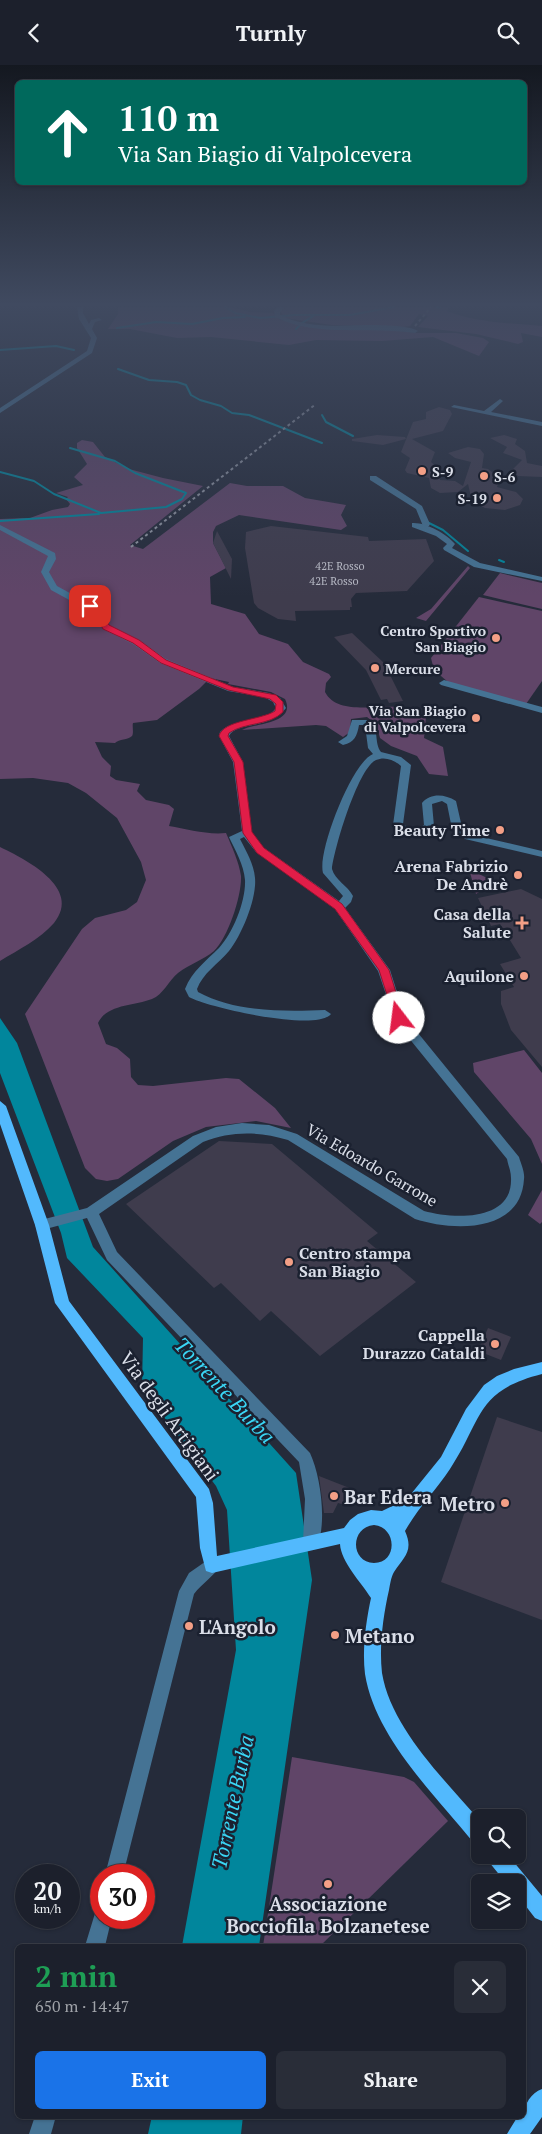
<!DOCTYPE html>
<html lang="en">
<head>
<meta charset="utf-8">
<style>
  body { margin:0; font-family:"PT Serif",serif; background:#292d38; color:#f1f3f6; height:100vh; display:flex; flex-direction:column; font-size:19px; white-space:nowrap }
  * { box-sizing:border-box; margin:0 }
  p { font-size:16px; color:#a0a3a9 }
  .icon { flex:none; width:28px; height:28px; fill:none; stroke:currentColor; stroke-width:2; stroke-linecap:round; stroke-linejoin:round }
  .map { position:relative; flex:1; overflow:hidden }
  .drawer { position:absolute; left:15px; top:1879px; width:511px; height:175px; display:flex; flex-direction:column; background:#1c202c; border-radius:8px; box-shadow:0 1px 4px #0004,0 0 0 1px #3a3e48 }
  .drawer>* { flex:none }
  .banner { position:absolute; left:15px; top:15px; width:512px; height:105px; border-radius:8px; box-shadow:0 1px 4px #0004,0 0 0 1px #3a3e48; background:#00695c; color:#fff; overflow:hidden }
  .tools { position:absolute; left:471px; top:1744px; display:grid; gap:10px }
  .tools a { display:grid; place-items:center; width:55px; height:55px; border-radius:8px; background:#1c202c; box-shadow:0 1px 4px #0004,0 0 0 1px #3a3e48; font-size:25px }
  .speed { position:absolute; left:15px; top:1799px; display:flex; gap:10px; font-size:25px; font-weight:700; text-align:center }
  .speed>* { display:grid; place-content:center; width:65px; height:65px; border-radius:50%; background:#1c202c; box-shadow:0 1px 4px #0004,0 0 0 1px #3a3e48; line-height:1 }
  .speed small { font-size:12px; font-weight:400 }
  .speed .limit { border:8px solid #d22; background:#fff; color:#111 }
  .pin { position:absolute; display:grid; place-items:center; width:42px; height:42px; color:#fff; margin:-21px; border-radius:10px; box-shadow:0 2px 8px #0006 }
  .me { position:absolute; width:55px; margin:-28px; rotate:345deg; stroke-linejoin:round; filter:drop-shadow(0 0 4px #0008) }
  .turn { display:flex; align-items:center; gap:18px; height:105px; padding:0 20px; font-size:22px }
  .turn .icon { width:65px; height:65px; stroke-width:2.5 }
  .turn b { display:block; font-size:35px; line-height:42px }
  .round { display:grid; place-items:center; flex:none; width:52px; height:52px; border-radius:8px; background:#292d38 }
  .overview { display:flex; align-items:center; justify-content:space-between; height:85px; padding:0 20px }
  h1 { font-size:30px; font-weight:600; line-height:38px; color:#1e9e55 }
  .primary-button { display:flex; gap:10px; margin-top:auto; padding:10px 20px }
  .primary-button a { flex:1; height:58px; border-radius:8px; background:#1a73e8; color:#fff; font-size:20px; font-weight:600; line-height:58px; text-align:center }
  .primary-button a+a { background:#292d38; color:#f1f3f6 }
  header { display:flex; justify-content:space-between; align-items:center; height:65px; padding:0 20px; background:#1c202c; font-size:22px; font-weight:600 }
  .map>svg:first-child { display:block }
  .green { fill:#604568 }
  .water { fill:#01869c }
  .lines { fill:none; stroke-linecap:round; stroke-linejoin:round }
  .stream { stroke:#01869c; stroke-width:2 }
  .building { fill:#3f3c4d }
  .minor { fill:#457394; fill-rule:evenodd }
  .major { fill:#52b9fd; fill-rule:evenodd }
  .rail { stroke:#8e939f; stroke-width:2; stroke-dasharray:3 3; stroke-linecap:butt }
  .route { fill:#e11d48; stroke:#92132f }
  .poi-dot { fill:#f39f86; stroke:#1b2130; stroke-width:2 }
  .labels { text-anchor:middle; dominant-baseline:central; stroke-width:5; stroke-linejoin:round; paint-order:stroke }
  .far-number-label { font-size:11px; fill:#b4b6c2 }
  .far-poi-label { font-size:14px; font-weight:bold; fill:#dbdfe9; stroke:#1b2130; text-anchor:start }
  .poi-label { font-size:16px; font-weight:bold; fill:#dbdfe9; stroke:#1b2130; text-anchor:end }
  .street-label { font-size:16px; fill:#dbdfe9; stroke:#1b2130 }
  .near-street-label { font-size:19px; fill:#dbdfe9; stroke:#1b2130 }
  .near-poi-label { font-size:19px; font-weight:bold; fill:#dbdfe9; stroke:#1b2130; text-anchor:start }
  .near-water-label { font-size:21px; font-style:italic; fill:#3ad6f5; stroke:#1b2130 }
</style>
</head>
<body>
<header><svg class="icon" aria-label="back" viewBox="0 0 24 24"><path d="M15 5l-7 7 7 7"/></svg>Turnly<svg class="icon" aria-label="search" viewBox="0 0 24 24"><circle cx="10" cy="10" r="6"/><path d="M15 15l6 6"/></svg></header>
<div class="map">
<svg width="542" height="2069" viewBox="0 0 542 2069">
  <rect width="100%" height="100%" fill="#252b3a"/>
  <g class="green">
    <path d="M118 242H230L250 247 273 248 281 255 317 262 381 263 415 268H456L483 273 489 277 479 291 433 272 382 276 316 275 289 280 211 272 177 273 130 264H108L118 249Z"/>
    <path d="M287 242H449L447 246C477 258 510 258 542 261V272L521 268 523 277 518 279 476 269 418 262 428 251 419 249 410 261 403 262 332 260 284 253 280 246Z"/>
    <path d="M82 375 93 377 105 392 129 404 163 413 203 421 130 480 143 484 230 418 247 421H283L305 433 346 440 341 450 347 461 341 465 239 450 216 461 213 467V478L226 503 210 512 211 539 245 549 259 569 288 579 303 597 329 609 331 612 326 618 325 627C337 650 375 640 396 642 406 643 416 648 426 652L424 673 443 682 448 711 429 709 417 691 391 681 380 673 376 659 367 652 351 654 350 667 343 672 326 661 316 660 242 665C254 658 297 659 285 634L271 627 228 619 229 617 210 613 199 624 157 655 133 658C132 661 134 668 132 671 128 675 119 674 115 678L95 677 102 692 111 701 110 711 116 715 140 719 137 726 146 735 169 740 174 744 169 761C187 764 207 770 226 768 232 782 239 797 241 811 242 830 228 873 214 886 203 895 190 899 178 908 169 915 163 930 152 934 134 941 107 939 98 958L106 979 117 983 130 994 131 1012 138 1020 153 1021 226 1013 239 1014 275 1043 291 1063 256 1056 206 1062 173 1076 118 1114 107 1116 96 1114 85 1103 25 949 82 864 95 853 126 845 137 837 146 815 141 797 117 753 86 728 68 718 33 713 0 714V454L30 453 52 445 68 442 70 439 66 434 68 432 56 428 83 420 74 412 87 399 77 383V378Z"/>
    <path d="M468 501 470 503 426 556 416 553 431 544Z"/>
    <path d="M500 508 542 518V544L483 530Z"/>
    <path d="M479 532 542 546V616L526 639 448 617 434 605 431 593Z"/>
    <path d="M0 782C25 794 83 823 54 858 40 874 18 885 0 896Z"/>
    <path d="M469 804 493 816V818L476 829Z"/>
    <path d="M524 985 542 1008V1099L531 1074 474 1007 473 998Z"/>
    <path d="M542 1125V1157L540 1159 528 1150Z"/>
    <path d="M292 1692 404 1712 414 1717 448 1756 320 1881H263Z"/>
  </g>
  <g class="water">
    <path d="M0 953 17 978 93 1182 296 1408 312 1515 259 1881H182L236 1585 227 1445 216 1421 142 1323 143 1273 67 1193 61 1168 0 1008Z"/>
    <path d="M152 2051H243L241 2069H148Z"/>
  </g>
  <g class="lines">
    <g class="stream">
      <path d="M225 242 235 248 260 253 294 250H350L394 242"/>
      <path d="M437 242 440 243"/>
      <path d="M302 258 315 250"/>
      <path d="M117 263 156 257 192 259 223 253 245 252"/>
      <path d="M296 264 300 260"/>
      <path d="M0 285 56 281 74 285"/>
      <path d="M118 304 149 315 177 317 186 320 191 330 200 335 221 341 232 348 249 350 322 378"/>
      <path d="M322 350 326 357 353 371"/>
      <path d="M0 407 34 416 54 429 101 448 166 442 182 434 186 428 135 408 115 396 70 383"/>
      <path d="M0 456 99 449"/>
      <path d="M427 457 443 465 468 486"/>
      <path d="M499 495 504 497"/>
    </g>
  </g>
  <g class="building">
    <path d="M439 342 450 345 452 349 443 366 412 374 435 387 431 397 439 404 440 415 455 416 463 421 471 397 455 393 448 388 468 382 480 384 484 389 482 403 488 404 500 413 497 422 516 427 523 434 520 440 505 445 485 443 472 436 468 419 458 427 440 428 431 423 429 413 407 408 405 405 410 393 401 387 413 357 426 354V347Z"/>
    <path d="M377 370 405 372 406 374 383 380 352 376V374Z"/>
    <path d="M504 370 517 374 515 379 525 386 527 398 542 401V412L518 411 512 405 522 395 503 388 507 382 490 373Z"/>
    <path d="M271 461 368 472 369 476 426 474 434 496 407 526 356 528 351 534 352 542H350V545L295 546 296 556 278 554 258 543 254 538 245 483 246 467Z"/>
    <path d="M217 466 232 494 231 514 213 478Z"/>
    <path d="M352 568 384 598 403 636 389 638 387 634 381 635 366 605 334 572Z"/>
    <path d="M521 824 542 834V1002L511 965 501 939V926L514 922 500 899 521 893 500 859 491 861 478 833Z"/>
    <path d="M219 1076 272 1079 378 1168 367 1176 416 1217 320 1291 271 1246 260 1256 221 1218 214 1223 126 1139Z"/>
    <path d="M488 1263 511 1272 501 1295 478 1286Z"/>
    <path d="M497 1352 542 1367V1555L441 1517Z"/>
    <path d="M319 1411 352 1424 345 1440 338 1438 333 1448H324Z"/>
  </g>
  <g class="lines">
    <g class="minor">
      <path d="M77 242H83V248L89 259 91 255 99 253 102 255 95 257 92 264 97 273 92 288 0 348V343L87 286 91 273 79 254Z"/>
      <path d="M278 242H285L280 247V250C316 268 357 257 396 261 403 262 412 262 418 266L415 268C369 261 318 273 275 252L274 246Z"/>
      <path d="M500 334 503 336 491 347 542 357V361L451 342 454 340 484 346Z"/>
      <path d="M370 411H376L422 441 430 459 429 461H423L416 444 370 415Z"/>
      <path d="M412 458C426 457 447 469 455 479L452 483 480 498 542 512V516L474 502 444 485 443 483 447 479 436 471 412 462Z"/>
      <path d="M0 460 55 488 56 494 49 507 57 521 101 545 109 560 139 575 166 594 233 622 269 628 280 633 286 643C270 665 237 656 229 671L243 697 252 768 256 774 264 783 339 836 343 831 323 808C317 787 352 697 373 689L368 683 365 660H359C357 671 355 677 343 680L338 677 347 671 352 655H371C379 664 374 678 381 687L401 692 411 700 403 759C410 765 417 765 424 760L422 738C431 728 444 729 456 736L461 758 473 770 542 786V792L465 774 451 759 447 739 442 736 432 739 434 761C423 774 403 773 393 760L401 701C394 695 385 691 376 695 358 703 334 784 332 804 335 815 348 821 353 831L351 837 345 843 390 905 405 952 519 1092C521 1099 525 1107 524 1114 521 1169 452 1166 415 1154L288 1075C258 1066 231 1066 203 1077L99 1149 117 1187 310 1388C321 1412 327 1458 317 1482L311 1485 305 1482 303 1477 305 1434 299 1397 107 1195 87 1153 42 1165 37 1164 35 1160 37 1156 87 1143 193 1071 216 1062 242 1058 269 1060 297 1069 424 1146C453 1154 513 1157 511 1113 511 1106 508 1100 507 1094L395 956 378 906 335 844 256 787 244 772 240 774C246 786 254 799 255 813 257 833 242 870 229 886 218 899 203 908 197 924L198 927C234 947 284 947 325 945L331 949C317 967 209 943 189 932L185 924C192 906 206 896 219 883 233 868 246 836 245 815 244 800 235 785 229 772L242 766 233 697 219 671 220 667C235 651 263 661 276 643L273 637 264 632 228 626 160 598 133 579 103 564 95 549 51 525 41 507 48 491 0 465Z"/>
      <path d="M444 615 542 642V648L441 620 439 618Z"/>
      <path d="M212 1492 218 1494 220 1500C215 1511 202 1518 194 1529L123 1810H105L179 1526 189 1508Z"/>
      <path d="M101 1843V1852H112L105 1881H85L96 1845Z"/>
      <path d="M35 2051H56L51 2069H29Z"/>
    </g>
    <g class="major">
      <path d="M0 1036 6 1041 49 1160 69 1236 209 1424 213 1438 217 1491 344 1463 350 1455 358 1449 371 1445 382 1446 407 1434 441 1392 466 1344 484 1320 497 1311 514 1304 542 1297V1309C475 1326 483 1354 450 1404 436 1425 418 1443 405 1466 414 1486 404 1492 394 1507 391 1512 390 1520 389 1525 383 1551 379 1582 382 1608 391 1663 445 1715 480 1756V1779L473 1777C434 1729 375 1672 365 1609 362 1585 366 1556 371 1533 361 1517 341 1497 340 1479L212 1508 206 1506 200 1483 196 1432 55 1238 35 1160 0 1059ZM374 1460C397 1462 398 1498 374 1498 350 1497 350 1462 374 1460Z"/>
      <path d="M487 1790H508L542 1831V1856L535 1853 518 1831V1818H506L489 1797Z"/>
      <path d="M542 2024V2052L530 2069H507L518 2051H524C524 2039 531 2028 542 2024Z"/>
    </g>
    <g class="rail">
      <path d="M415 261 431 242"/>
      <path d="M131 482 316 339"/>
    </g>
  </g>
  <linearGradient id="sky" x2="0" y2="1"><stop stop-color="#141820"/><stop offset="0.45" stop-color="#404a60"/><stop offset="1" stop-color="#404a60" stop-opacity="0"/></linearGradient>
  <rect width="542" height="532" fill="url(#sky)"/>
  <path class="route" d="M87 540H92L101 546 109 560 139 575 166 595 233 622 276 630 283 637V647C269 661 245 657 229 668L228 671 243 697 252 767 264 783 342 839 389 905 404 953 402 955H395L379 905 335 844 257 788 243 768 234 697 219 671C223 655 261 655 275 646L276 639 270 634 228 625 161 598 133 578 103 564 95 549 86 541Z"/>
  <g class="poi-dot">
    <circle cx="422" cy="406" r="5"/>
    <circle cx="484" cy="411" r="5"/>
    <circle cx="497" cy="433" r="5"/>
    <circle cx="496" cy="573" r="5"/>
    <circle cx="375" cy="603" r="5"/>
    <circle cx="476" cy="653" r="5"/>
    <circle cx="500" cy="765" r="5"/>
    <circle cx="518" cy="810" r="5"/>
    <path d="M519.5 850.5h5v5h5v5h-5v5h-5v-5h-5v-5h5z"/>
    <circle cx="524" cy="911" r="5"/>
    <circle cx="289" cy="1197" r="5"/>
    <circle cx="495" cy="1279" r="5"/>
    <circle cx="334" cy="1431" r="5"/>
    <circle cx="505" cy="1438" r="5"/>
    <circle cx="189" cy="1561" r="5"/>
    <circle cx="335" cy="1570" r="5"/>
    <circle cx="328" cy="1819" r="5"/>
  </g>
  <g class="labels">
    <g class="far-number-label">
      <text x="340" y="501">42E Rosso</text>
      <text x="334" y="516">42E Rosso</text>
    </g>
    <g class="far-poi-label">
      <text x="432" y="406">S-9</text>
      <text x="494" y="411">S-6</text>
      <text x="487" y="433" text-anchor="end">S-19</text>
      <text x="486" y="565" text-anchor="end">Centro Sportivo<tspan x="486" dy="16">San Biagio</tspan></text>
      <text x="385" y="603">Mercure</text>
      <text x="466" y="645" text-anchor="end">Via San Biagio<tspan x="466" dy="16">di Valpolcevera</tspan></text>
    </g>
    <g class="poi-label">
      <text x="490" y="765">Beauty Time</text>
      <text x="508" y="801">Arena Fabrizio<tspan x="508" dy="18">De Andrè</tspan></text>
      <text x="511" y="849">Casa della<tspan x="511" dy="18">Salute</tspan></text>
      <text x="514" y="911">Aquilone</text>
      <text x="299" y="1188" text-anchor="start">Centro stampa<tspan x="299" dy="18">San Biagio</tspan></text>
      <text x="485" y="1270">Cappella<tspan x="485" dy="18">Durazzo Cataldi</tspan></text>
    </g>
    <g class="street-label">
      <text transform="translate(372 1100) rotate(30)">Via Edoardo Garrone</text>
    </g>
    <g class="near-street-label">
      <text transform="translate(170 1351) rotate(54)">Via degli Artigiani</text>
    </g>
    <g class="near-poi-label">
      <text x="344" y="1431">Bar Edera</text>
      <text x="495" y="1438" text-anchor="end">Metro</text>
      <text x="199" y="1561">L'Angolo</text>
      <text x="345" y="1570">Metano</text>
      <text x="328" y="1838" text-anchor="middle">Associazione<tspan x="328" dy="22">Bocciofila Bolzanetese</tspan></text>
    </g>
    <g class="near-water-label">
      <text transform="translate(225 1325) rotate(47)">Torrente Burba</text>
      <text transform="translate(232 1737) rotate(-78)">Torrente Burba</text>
    </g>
  </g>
</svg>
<div class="tools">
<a><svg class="icon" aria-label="search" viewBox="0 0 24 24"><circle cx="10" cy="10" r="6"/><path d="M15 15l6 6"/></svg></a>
<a><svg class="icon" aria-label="layers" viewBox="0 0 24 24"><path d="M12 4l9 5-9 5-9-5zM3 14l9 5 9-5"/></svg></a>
</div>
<div class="speed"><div>20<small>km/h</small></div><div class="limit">30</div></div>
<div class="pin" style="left:90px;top:541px;background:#d93025"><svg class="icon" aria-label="arrive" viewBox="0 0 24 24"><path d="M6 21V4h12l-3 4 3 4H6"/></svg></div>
<svg class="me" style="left:399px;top:953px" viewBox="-20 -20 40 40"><circle r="19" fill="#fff"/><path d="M0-13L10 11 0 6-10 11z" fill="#e11d48"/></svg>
<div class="banner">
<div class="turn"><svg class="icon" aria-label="ahead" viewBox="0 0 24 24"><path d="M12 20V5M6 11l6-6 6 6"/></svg><div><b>110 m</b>Via San Biagio di Valpolcevera</div></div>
</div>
<section class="drawer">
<div class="overview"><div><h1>2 min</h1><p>650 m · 14:47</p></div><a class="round"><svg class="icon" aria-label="close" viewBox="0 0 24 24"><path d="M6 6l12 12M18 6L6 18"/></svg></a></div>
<div class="primary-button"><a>Exit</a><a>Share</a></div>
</section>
</div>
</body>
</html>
